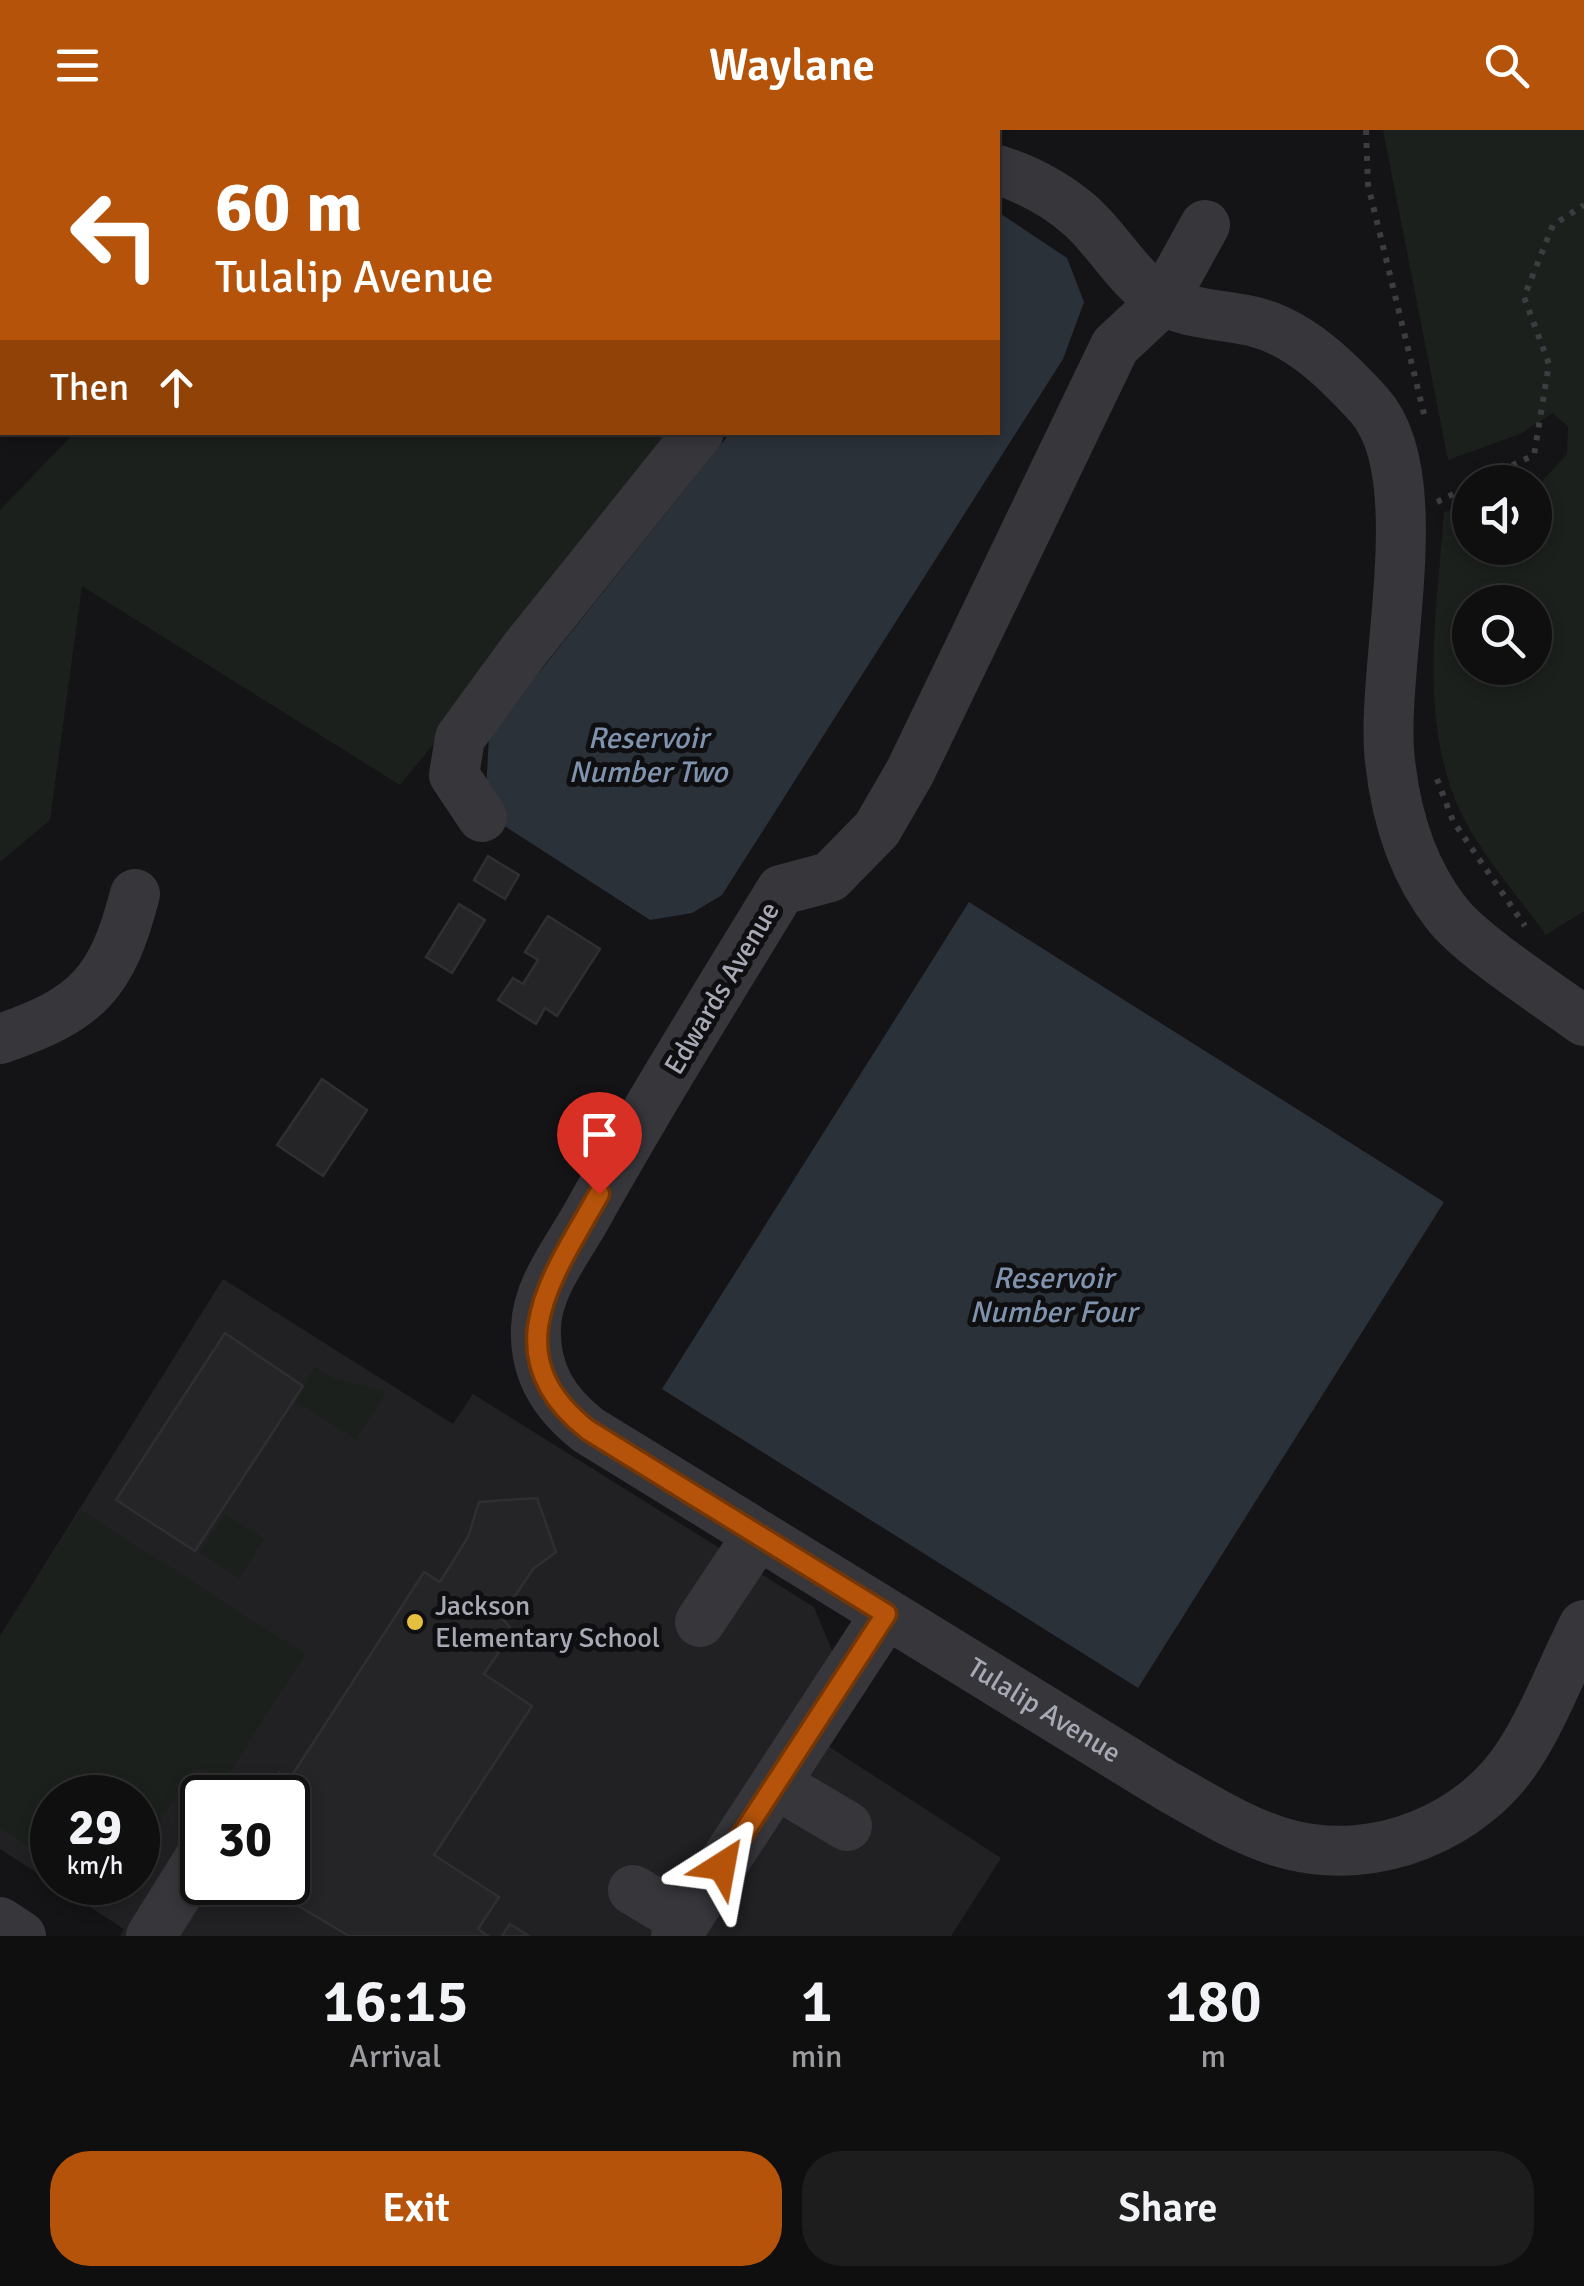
<!DOCTYPE html>
<html lang="en">
<head>
<meta charset="utf-8">
<style>
  body { margin:0; font-family:Signika,sans-serif; background:#1d1d1e; color:#f1f3f6; height:100vh; display:flex; flex-direction:column; font-size:38px; white-space:nowrap }
  * { box-sizing:border-box; margin:0 }
  p { font-size:32px; color:#9b9c9f }
  .icon { flex:none; width:55px; height:55px; fill:none; stroke:currentColor; stroke-width:2; stroke-linecap:round; stroke-linejoin:round }
  .map { position:relative; height:1806px; overflow:hidden }
  .panel { display:flex; flex-direction:column; background:#0f0f10; flex:1 }
  .panel>* { flex:none }
  .banner { position:absolute; left:0px; top:0px; width:1000px; height:305px; box-shadow:0 5px 15px #0003,0 0 0 2px #2f2f30; background:#b45309; color:#fff; overflow:hidden }
  .tools { position:absolute; left:1452px; top:335px; display:grid; gap:20px }
  .tools a { display:grid; place-items:center; width:100px; height:100px; border-radius:50%; background:#0f0f10; box-shadow:0 5px 15px #0003,0 0 0 2px #2f2f30; font-size:50px }
  .speed { position:absolute; left:30px; top:1645px; display:flex; gap:20px; font-size:50px; font-weight:700; text-align:center }
  .speed>* { display:grid; place-content:center; width:130px; height:130px; border-radius:50%; background:#0f0f10; box-shadow:0 5px 15px #0003,0 0 0 2px #2f2f30; line-height:1 }
  .speed small { font-size:25px; font-weight:400 }
  .speed .limit { border:5px solid #111; border-radius:15px; background:#fff; color:#111 }
  .pin { position:absolute; display:grid; place-items:center; width:85px; height:85px; color:#fff; margin:-102px -42px; border-radius:50% 50% 50% 0; rotate:-45deg; box-shadow:0 0 10px #0007 }
  .pin .icon { rotate:45deg }
  .me { position:absolute; width:110px; margin:-55px; rotate:34deg; stroke-linejoin:round; filter:drop-shadow(0 0 8px #0008) }
  .turn { display:flex; align-items:center; gap:35px; height:210px; padding:0 50px; font-size:45px }
  .turn .icon { width:130px; height:130px; stroke-width:2.5 }
  .turn b { display:block; font-size:70px; line-height:85px }
  .then { display:flex; align-items:center; height:95px; padding:0 50px; background:#0003; gap:20px; font-size:38px }
  .eta { display:flex; justify-content:space-evenly; align-items:center; height:170px; text-align:center }
  .eta b { font-size:60px; font-weight:600; line-height:70px }
  .primary-button { display:flex; gap:20px; margin-top:auto; padding:20px 50px }
  .primary-button a { flex:1; height:115px; border-radius:40px; background:#b45309; color:#fff; font-size:40px; font-weight:600; line-height:115px; text-align:center }
  .primary-button a+a { background:#1d1d1e; color:#f1f3f6 }
  header { display:flex; justify-content:space-between; align-items:center; height:130px; padding:0 50px; background:#b45309; color:#fff; font-size:45px; font-weight:600 }
  .map>svg:first-child { display:block }
  .built { fill:#212023; fill-rule:evenodd }
  .green { fill:#1b201c; fill-rule:evenodd }
  .water { fill:#2b3139 }
  .building { fill:#252427; stroke:#2f2e32; stroke-width:2.5 }
  .lines { fill:none; stroke-linecap:round; stroke-linejoin:round }
  .path { stroke:#3c3d41; stroke-width:6; stroke-dasharray:5 8; stroke-linecap:butt }
  .minor { stroke:#36363b; stroke-width:50 }
  .route-casing { stroke:#753606; stroke-width:25 }
  .route { stroke:#b45309; stroke-width:18 }
  .poi-dot { fill:#e5c03e; stroke:#0f0f11; stroke-width:4 }
  .labels { text-anchor:middle; dominant-baseline:central; stroke-width:10; stroke-linejoin:round; paint-order:stroke }
  .street-label { font-size:28px; fill:#a7aab5; stroke:#0f0f11 }
  .poi-label { font-size:28px; fill:#a7aab5; stroke:#0f0f11; text-anchor:start }
  .water-label { font-size:30px; font-style:italic; fill:#8093ae; stroke:#0f0f11 }
</style>
</head>
<body>
<header><svg class="icon" aria-label="menu" viewBox="0 0 24 24"><path d="M4 6h16M4 12h16M4 18h16"/></svg>Waylane<svg class="icon" aria-label="search" viewBox="0 0 24 24"><circle cx="10" cy="10" r="6"/><path d="M15 15l6 6"/></svg></header>
<div class="map">
<svg width="1584" height="1806" viewBox="0 0 1584 1806">
  <rect width="100%" height="100%" fill="#141416"/>
  <path class="built" d="M223 1149 453 1294 473 1264 814 1477 835 1528 794 1594 1001 1728 951 1806H120L124 1799 0 1719V1506ZM52 1668H138V1752H52ZM202 1668H288V1752H202Z"/>
  <g class="green">
    <path d="M299 0H981L296 2Z"/>
    <path d="M1383 0H1584V781L1546 805C1519 767 1483 727 1462 685 1417 591 1437 482 1444 382L1470 375V418H1535V359L1567 324 1568 297 1553 283 1520 304 1448 330ZM1470 472H1535V538H1470Z"/>
    <path d="M74 303H689L400 655 82 456 50 690 0 732V380Z"/>
    <path d="M315 1237 333 1248 386 1262 356 1309 294 1271Z"/>
    <path d="M81 1380 305 1524 227 1646 194 1638 138 1724V1668H52V1732L0 1698V1506Z"/>
    <path d="M225 1384 264 1409 239 1448 200 1423Z"/>
  </g>
  <g class="water">
    <path d="M998 82 1067 128 1084 172 1063 229 722 765 692 783 650 790 506 697 486 662 489 605 730 303 998 302Z"/>
    <path d="M969 772 1444 1072 1138 1558 662 1259Z"/>
  </g>
  <g class="building">
    <path d="M488 726 519 745 505 769 474 750Z"/>
    <path d="M459 774 485 790 452 843 426 827Z"/>
    <path d="M548 786 600 819 557 886 545 878 536 894 498 870 513 848 523 854 538 830 525 822Z"/>
    <path d="M322 949 367 980 323 1046 277 1015Z"/>
    <path d="M225 1203 303 1256 195 1421 116 1370Z"/>
    <path d="M537 1368 556 1422 533 1439 501 1487 513 1501 484 1544 532 1576 434 1725 499 1767 478 1799 488 1806H349L258 1752H288V1668H263L279 1643 289 1650 424 1442 440 1452 468 1407 479 1372Z"/>
    <path d="M510 1794 529 1806H502Z"/>
  </g>
  <g class="lines">
    <g class="path">
      <path d="M1366 0 1368 55 1424 284"/>
      <path d="M1477 352 1534 325 1549 234 1524 167 1553 95 1584 75"/>
      <path d="M1437 372 1470 356"/>
      <path d="M1437 649 1453 691 1525 796"/>
    </g>
    <g class="minor">
      <path d="M15 2 18 0"/>
      <path d="M998 40C1030 50 1056 64 1082 87 1110 113 1127 147 1160 169 1183 184 1227 185 1255 192 1300 203 1339 242 1369 275 1433 346 1379 541 1390 631 1396 686 1413 741 1447 784 1472 816 1549 865 1584 891"/>
      <path id="s1" d="M1205 95 1163 171 1115 216 910 642 877 699 830 747 781 760C715 868 648 976 586 1087 568 1119 537 1158 536 1197 534 1242 554 1273 588 1300L1167 1656C1207 1678 1246 1704 1291 1715 1376 1736 1472 1698 1519 1625 1545 1585 1562 1538 1584 1495"/>
      <path d="M482 687 454 645 460 608 525 519 699 302"/>
      <path d="M0 909C88 879 112 853 135 764"/>
      <path d="M700 1492 758 1405"/>
      <path d="M776 1654 847 1696"/>
      <path d="M633 1760 685 1791"/>
      <path d="M0 1792 21 1806"/>
      <path d="M151 1806 202 1724"/>
      <path d="M676 1806 886 1484"/>
    </g>
  </g>
  <g class="lines">
    <defs>
      <path id="route" d="M599 1064C553 1146 492 1225 588 1300L886 1484 722 1736"/>
    </defs>
    <use href="#route" class="route-casing"/>
    <use href="#route" class="route"/>
  </g>
  <circle class="poi-dot" cx="415" cy="1492" r="10"/>
  <g class="labels">
    <g class="street-label">
      <text transform="translate(722 858) rotate(-59)">Edwards Avenue</text>
      <text stroke="none"><textPath href="#s1" startOffset="1968">Tulalip Avenue</textPath></text>
    </g>
    <g class="poi-label">
      <text x="435" y="1476">Jackson<tspan x="435" dy="32">Elementary School</tspan></text>
    </g>
    <g class="water-label">
      <text x="648" y="608">Reservoir<tspan x="648" dy="34">Number Two</tspan></text>
      <text x="1053" y="1148">Reservoir<tspan x="1053" dy="34">Number Four</tspan></text>
    </g>
  </g>
</svg>
<div class="tools">
<a><svg class="icon" aria-label="sound" viewBox="0 0 24 24"><path d="M4 9h4l5-4v14l-5-4H4zM17 9q2 3 0 6"/></svg></a>
<a><svg class="icon" aria-label="search" viewBox="0 0 24 24"><circle cx="10" cy="10" r="6"/><path d="M15 15l6 6"/></svg></a>
</div>
<div class="speed"><div>29<small>km/h</small></div><div class="limit">30</div></div>
<div class="pin" style="left:599px;top:1064px;background:#d93025"><svg class="icon" aria-label="arrive" viewBox="0 0 24 24"><path d="M6 21V4h12l-3 4 3 4H6"/></svg></div>
<svg class="me" style="left:722px;top:1736px" viewBox="-20 -20 40 40"><path d="M0-17L14 15 0 8-14 15z" fill="#b45309" stroke="#fff" stroke-width="4"/></svg>
<div class="banner">
<div class="turn"><svg class="icon" aria-label="left" viewBox="0 0 24 24"><path d="M17 20v-9H6M10 6l-5 5 5 5"/></svg><div><b>60 m</b>Tulalip Avenue</div></div>
<div class="then">Then<svg class="icon" aria-label="ahead" viewBox="0 0 24 24"><path d="M12 20V5M6 11l6-6 6 6"/></svg></div>
</div>
</div>
<section class="panel">
<div class="eta">
<div><b>16:15</b><p>Arrival</p></div>
<div><b>1</b><p>min</p></div>
<div><b>180</b><p>m</p></div>
</div>
<div class="primary-button"><a>Exit</a><a>Share</a></div>
</section>
</body>
</html>
